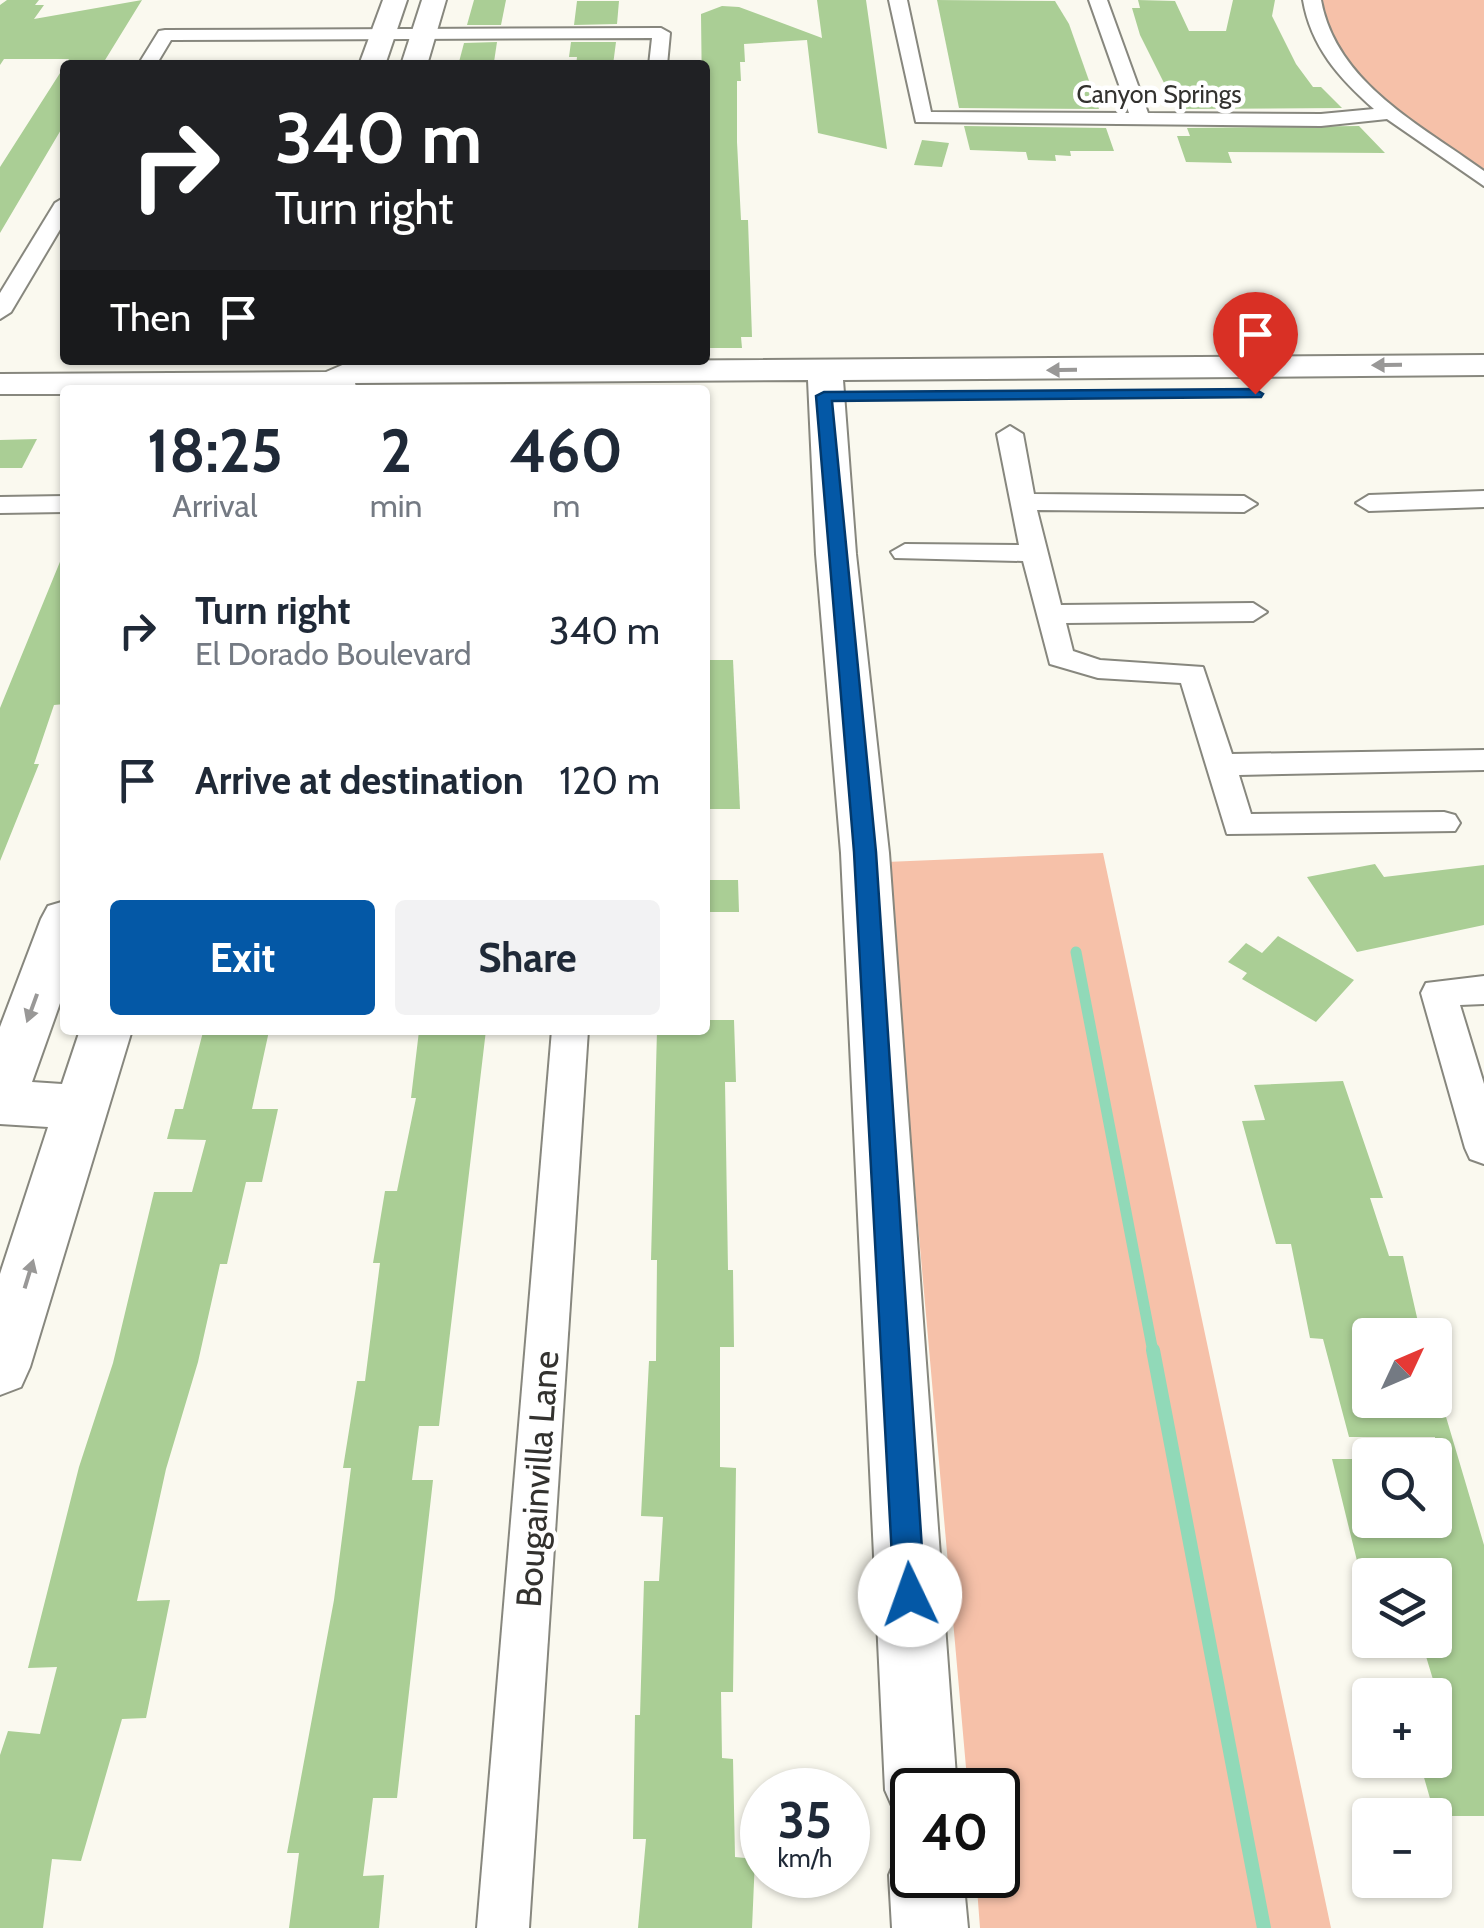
<!DOCTYPE html>
<html lang="en">
<head>
<meta charset="utf-8">
<style>
  body { margin:0; font-family:Cabin,sans-serif; background:#f2f2f3; color:#1f2937; height:100vh; display:flex; flex-direction:column; font-size:38px; white-space:nowrap }
  * { box-sizing:border-box; margin:0 }
  p { font-size:32px; color:#747a83 }
  .icon { flex:none; width:55px; height:55px; fill:none; stroke:currentColor; stroke-width:2; stroke-linecap:round; stroke-linejoin:round }
  .map { position:relative; flex:1; overflow:hidden }
  .panel { position:absolute; left:60px; top:385px; width:650px; height:650px; display:flex; flex-direction:column; background:#fff; border-radius:10px; box-shadow:0 2px 8px #0004 }
  .panel>* { flex:none }
  .hud { position:absolute; left:60px; top:60px; width:650px; height:305px; border-radius:10px; box-shadow:0 2px 8px #0004; background:#202124; color:#fff; overflow:hidden }
  .needle { width:65px; rotate:46deg }
  .tools { position:absolute; left:1352px; top:1318px; display:grid; gap:20px }
  .tools a { display:grid; place-items:center; width:100px; height:100px; border-radius:10px; background:#fff; box-shadow:0 2px 8px #0004; font-size:50px }
  .speed { position:absolute; left:740px; top:1768px; display:flex; gap:20px; font-size:50px; font-weight:700; text-align:center }
  .speed>* { display:grid; place-content:center; width:130px; height:130px; border-radius:50%; background:#fff; box-shadow:0 2px 8px #0004; line-height:1 }
  .speed small { font-size:25px; font-weight:400 }
  .speed .limit { border:5px solid #111; border-radius:15px; background:#fff; color:#111 }
  .pin { position:absolute; display:grid; place-items:center; width:85px; height:85px; color:#fff; margin:-102px -42px; border-radius:50% 50% 50% 0; rotate:-45deg; box-shadow:0 0 10px #0007 }
  .pin .icon { rotate:45deg }
  .me { position:absolute; width:110px; margin:-55px; rotate:357deg; stroke-linejoin:round; filter:drop-shadow(0 0 8px #0008) }
  .turn { display:flex; align-items:center; gap:35px; height:210px; padding:0 50px; font-size:45px }
  .turn .icon { width:130px; height:130px; stroke-width:2.5 }
  .turn b { display:block; font-size:70px; line-height:85px }
  .then { display:flex; align-items:center; height:95px; padding:0 50px; background:#0003; gap:20px; font-size:38px }
  .eta { display:flex; justify-content:space-evenly; align-items:center; height:170px; text-align:center }
  .eta b { font-size:60px; font-weight:800; line-height:70px }
  .action { display:flex; gap:20px; margin-top:auto; padding:20px 50px }
  .action a { flex:1; height:115px; border-radius:10px; background:#0458a6; color:#fff; font-size:40px; font-weight:800; line-height:115px; text-align:center }
  .action a+a { background:#f2f2f3; color:#1f2937 }
  ul { padding:0; list-style:none }
  li { display:flex; align-items:center; gap:30px; height:150px; padding:0 50px }
  li div { flex:1 }
  li b { display:block; font-size:38px }
  li em { font-style:normal }
  .map>svg:first-child { display:block }
  .green { fill:#f6c1a9 }
  .lines { fill:none; stroke-linecap:round; stroke-linejoin:round }
  .stream-far1 { stroke:#91d9b8; stroke-width:11 }
  .stream { stroke:#91d9b8; stroke-width:14 }
  .building { fill:#aace95 }
  .street-casing { stroke:#87877e; stroke-width:4 }
  .secondary-casing { stroke:#87877e; stroke-width:4 }
  .street { fill:#fff; fill-rule:evenodd }
  .secondary { fill:#fff; fill-rule:evenodd }
  .oneway { fill:#999897 }
  .route { fill:#0458a6; stroke:#03396c; stroke-width:2.5 }
  .labels { text-anchor:middle; dominant-baseline:central; stroke-width:9; stroke-linejoin:round; paint-order:stroke }
  .far-street-label { font-size:25px; fill:#33322f; stroke:#fff }
  .near-street-label { font-size:35px; fill:#33322f; stroke:#fff }
</style>
</head>
<body>
<div class="map">
<svg width="1484" height="1928" viewBox="0 0 1484 1928">
  <rect width="100%" height="100%" fill="#faf9ef"/>
  <g class="green">
    <path d="M1323 0H1484V169C1427 128 1325 80 1323 0Z"/>
    <path d="M1103 853 1331 1928H980L976 1875H998V1790H968L886 862Z"/>
  </g>
  <g class="lines">
    <path class="stream-far1" d="M1076 952 1153 1352"/>
    <path class="stream" d="M1153 1350 1264 1928"/>
  </g>
  <g class="building">
    <path d="M7 0H39L35 5H44L34 19 142 0 102 65H65V123L0 233V167L69 59H4L0 65V5Z"/>
    <path d="M474 0H506L501 25H467Z"/>
    <path d="M817 0H866L887 149 818 133 807 40 744 44 745 62H740L741 81H737V142L741 220H748L752 337H741L742 348H705L701 14 722 6 739 7 822 38Z"/>
    <path d="M937 0 1055 1 1069 24 1099 109 959 108Z"/>
    <path d="M1138 0 1175 1 1189 31H1226L1233 0H1275L1272 16 1296 64 1313 87H1321L1342 108 1177 109 1140 35 1132 8H1140Z"/>
    <path d="M577 1H619L617 24 574 25Z"/>
    <path d="M497 42 494 62H459L464 43Z"/>
    <path d="M571 42H616L613 65H576L577 57H569Z"/>
    <path d="M964 126 1106 128 1114 151H1070L1071 156 1055 155 1056 161 1028 160 1026 152 970 150Z"/>
    <path d="M1359 126 1385 153 1228 152 1232 163 1186 162 1177 136H1190L1187 128Z"/>
    <path d="M922 140 949 143 942 167 914 165Z"/>
    <path d="M37 439 22 468H0V440Z"/>
    <path d="M64 552 65 704 54 705 34 764H39L0 861V708Z"/>
    <path d="M705 660H733L740 809H705Z"/>
    <path d="M1375 864 1384 877 1484 865V925L1357 952 1307 877Z"/>
    <path d="M705 880H738L739 912H705Z"/>
    <path d="M1278 936 1354 980 1316 1022 1242 979 1247 973 1228 962 1246 943 1262 953Z"/>
    <path d="M705 1020H734L736 1082H725L728 1270H733L734 1347H720V1467L736 1468 733 1692H721L722 1758 733 1759 735 1857 755 1859 752 1928H638L646 1839H633L635 1715H640L644 1581H659L663 1517 641 1516 649 1361H656L657 1260H651L657 1030H705Z"/>
    <path d="M486 1030 439 1426H419L412 1480H433L397 1798H373L363 1876 384 1875 379 1928H289L299 1853H287L334 1600 351 1468H343L357 1381H365L380 1263H373L385 1191H397L416 1098H411L419 1031Z"/>
    <path d="M269 1031 252 1109H278L262 1182H246L227 1264H220L198 1362 166 1469 137 1601 170 1600 146 1718 122 1719 81 1861 52 1859 43 1928H0V1755L8 1731 40 1734 57 1667 28 1668 79 1467 113 1363 154 1192H192L206 1140 167 1139 175 1109H183L203 1032Z"/>
    <path d="M1343 1081 1383 1198H1370L1389 1256H1403L1421 1335H1370V1400H1441L1484 1545V1816H1435L1419 1760H1435V1686L1421 1640H1435V1559H1370V1572L1360 1573 1332 1459H1370V1520H1435V1437H1349L1323 1339 1310 1338 1291 1244H1276L1242 1121 1265 1120 1254 1085Z"/>
  </g>
  <g class="lines">
    <defs>
      <g id="street">
        <path d="M889 0H907L931 112 1129 113 1089 0H1107L1148 113 1321 114 1374 109C1339 78 1311 47 1303 0H1321C1336 83 1421 125 1484 171V186L1387 119 1321 126 916 122Z"/>
        <path d="M661 28 670 33 667 65H649L652 38 171 40 156 65H138L159 31 165 30Z"/>
        <path d="M65 197V221L11 312 0 319V293L55 203Z"/>
        <path d="M1010 426 1023 434 1034 494 1244 496 1257 504 1244 512 1037 510 1061 605 1253 603 1267 612 1253 621 1066 623 1073 651 1100 660 1203 667 1232 754 1484 750V770L1239 775 1251 814 1444 812 1455 815 1460 823 1455 831 1227 834 1181 683 1098 678 1050 664 1023 561 895 558 891 552 905 544 1019 545 997 434Z"/>
        <path d="M1484 491V507L1369 511 1356 503 1369 495Z"/>
        <path d="M65 496V512L0 513V497Z"/>
        <path d="M1484 976V1004L1460 1005 1484 1084V1164L1470 1159 1465 1148 1421 993 1426 983Z"/>
        <path d="M552 1030H588L529 1928H477Z"/>
      </g>
      <g id="secondary">
        <path d="M383 0H407L385 65H359Z"/>
        <path d="M422 0H446L427 65H401Z"/>
        <path d="M1484 355V375L843 380 856 554 889 853 957 1790H912V1822L896 1815 885 1790 841 853 816 554 808 380 355 383 357 390H65V394H0V374L326 372 347 363Z"/>
        <path d="M65 901V989L32 1082 62 1084 80 1030H132L30 1367 21 1387 0 1395V1274L48 1127 0 1124V1027L41 919 48 906Z"/>
        <path d="M912 1843V1875H963L968 1928H892L889 1875 900 1849Z"/>
      </g>
    </defs>
    <use href="#street" class="street-casing"/>
    <use href="#secondary" class="secondary-casing"/>
    <use href="#street" class="street"/>
    <use href="#secondary" class="secondary"/>
  </g>
  <defs><path id="oneway-solid" d="M-6-.8H1V-3.2L6.5 0L1 3.2V.8H-6Z" transform="scale(2.5)"/></defs>
  <g class="oneway">
    <use href="#oneway-solid" transform="translate(1387 365) rotate(179)"/>
    <use href="#oneway-solid" transform="translate(1062 370) rotate(179)"/>
    <use href="#oneway-solid" transform="translate(32 1008) rotate(110)"/>
    <use href="#oneway-solid" transform="translate(29 1274) rotate(-73)"/>
  </g>
  <path class="route" d="M1255 389 1263 394 1261 397 832 401 876 852 925 1595 920 1605 910 1610 899 1605 894 1595 854 852 816 396 824 392Z"/>
  <g class="labels">
    <g class="far-street-label">
      <text x="1159" y="94">Canyon Springs</text>
    </g>
    <g class="near-street-label">
      <text transform="translate(537 1479) rotate(-86)">Bougainvilla Lane</text>
    </g>
  </g>
</svg>
<div class="tools">
<a><svg class="needle" viewBox="-14 -14 28 28"><path d="M0-13l5 13h-10z" fill="#e53935"/><path d="M0 13l5-13h-10z" fill="#747a83"/></svg></a>
<a><svg class="icon" aria-label="search" viewBox="0 0 24 24"><circle cx="10" cy="10" r="6"/><path d="M15 15l6 6"/></svg></a>
<a><svg class="icon" aria-label="layers" viewBox="0 0 24 24"><path d="M12 4l9 5-9 5-9-5zM3 14l9 5 9-5"/></svg></a>
<a>+</a>
<a>−</a>
</div>
<div class="speed"><div>35<small>km/h</small></div><div class="limit">40</div></div>
<div class="pin" style="left:1255px;top:394px;background:#d93025"><svg class="icon" aria-label="arrive" viewBox="0 0 24 24"><path d="M6 21V4h12l-3 4 3 4H6"/></svg></div>
<svg class="me" style="left:910px;top:1595px" viewBox="-20 -20 40 40"><circle r="19" fill="#fff"/><path d="M0-13L10 11 0 6-10 11z" fill="#0458a6"/></svg>
<div class="hud">
<div class="turn"><svg class="icon" aria-label="right" viewBox="0 0 24 24"><path d="M7 20v-9h11M14 6l5 5-5 5"/></svg><div><b>340 m</b>Turn right</div></div>
<div class="then">Then<svg class="icon" aria-label="arrive" viewBox="0 0 24 24"><path d="M6 21V4h12l-3 4 3 4H6"/></svg></div>
</div>
<section class="panel">
<div class="eta">
<div><b>18:25</b><p>Arrival</p></div>
<div><b>2</b><p>min</p></div>
<div><b>460</b><p>m</p></div>
</div>
<ul>
<li><svg class="icon" aria-label="right" viewBox="0 0 24 24"><path d="M7 20v-9h11M14 6l5 5-5 5"/></svg><div><b>Turn right</b><p>El Dorado Boulevard</p></div><em>340 m</em></li>
<li><svg class="icon" aria-label="arrive" viewBox="0 0 24 24"><path d="M6 21V4h12l-3 4 3 4H6"/></svg><div><b>Arrive at destination</b></div><em>120 m</em></li>
</ul>
<div class="action"><a>Exit</a><a>Share</a></div>
</section>
</div>
</body>
</html>
